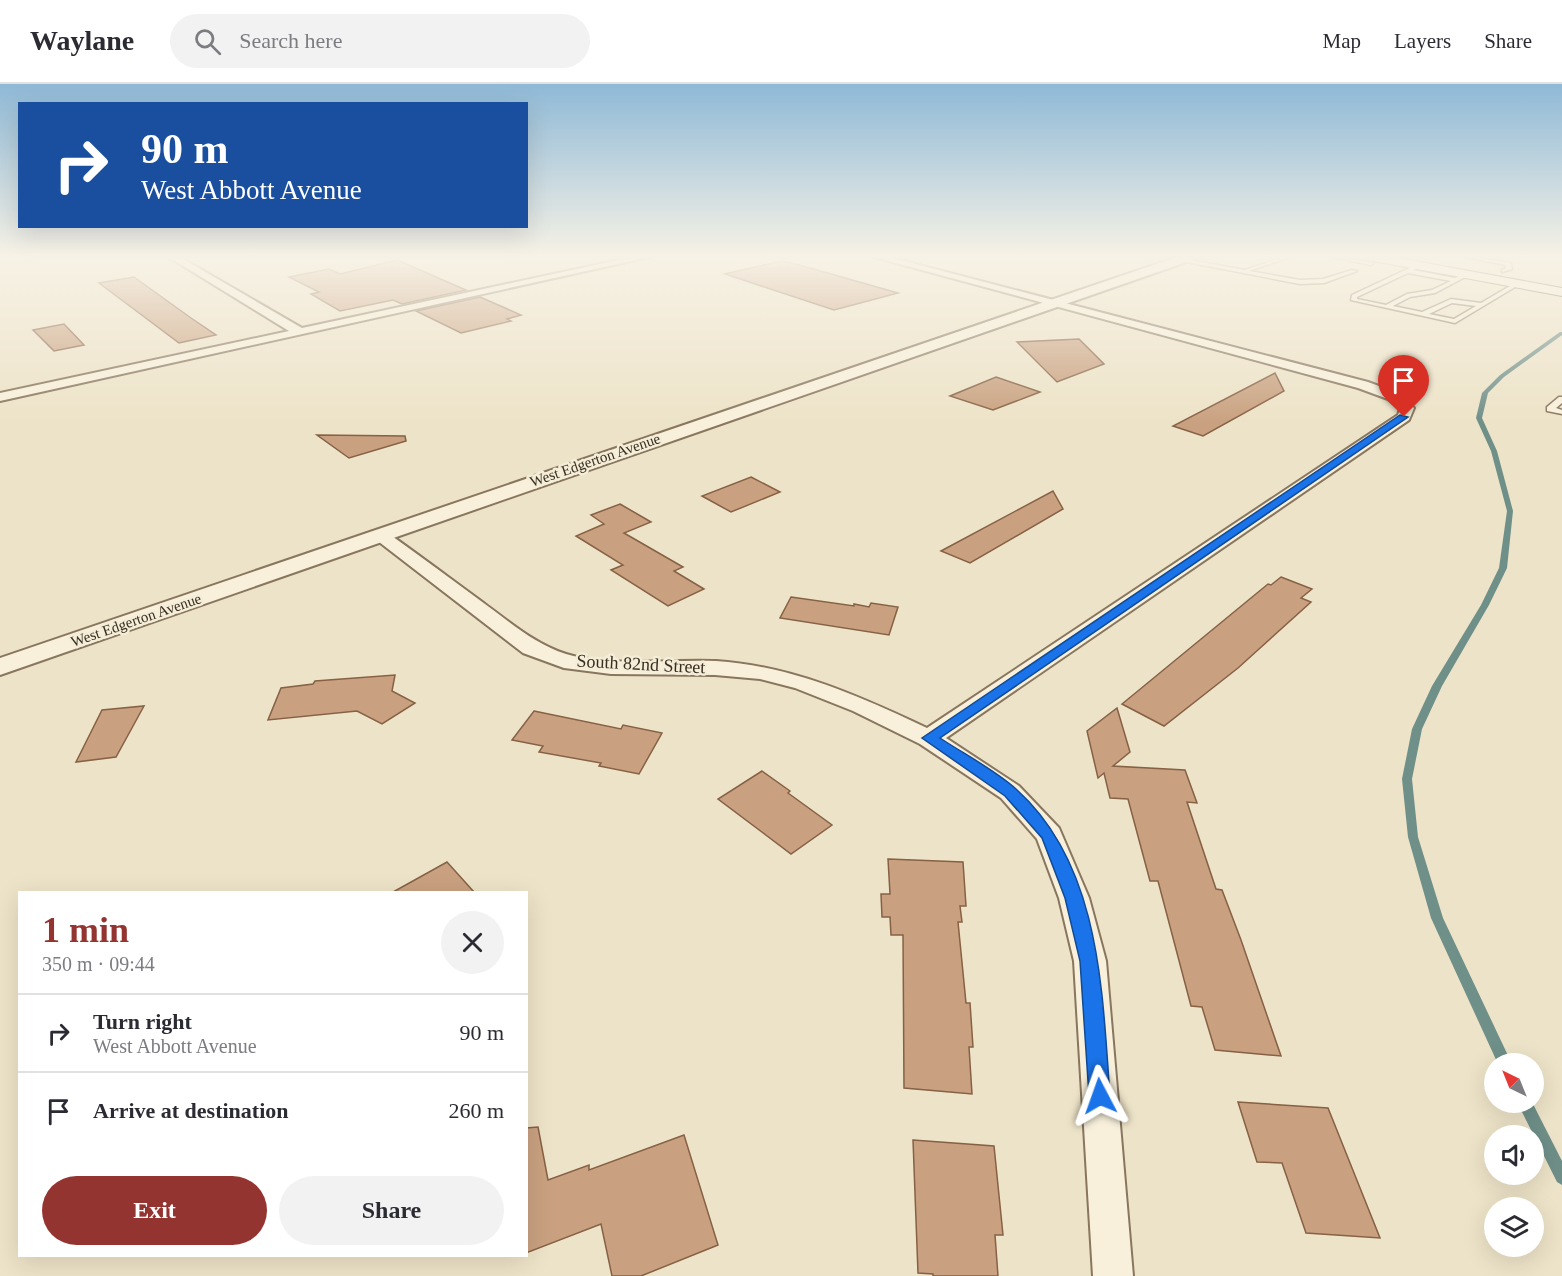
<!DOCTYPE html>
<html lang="en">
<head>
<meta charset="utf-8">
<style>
  body { margin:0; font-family:"Times New Roman",serif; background:#f2f2f3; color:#2b2b33; height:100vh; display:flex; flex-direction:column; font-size:22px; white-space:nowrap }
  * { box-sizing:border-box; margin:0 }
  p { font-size:20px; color:#7c7c81 }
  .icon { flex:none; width:33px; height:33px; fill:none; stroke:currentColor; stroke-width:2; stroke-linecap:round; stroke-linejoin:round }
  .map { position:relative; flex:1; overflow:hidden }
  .sheet { position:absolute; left:18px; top:807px; width:510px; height:366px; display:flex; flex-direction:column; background:#fff; border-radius:0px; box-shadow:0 6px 24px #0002 }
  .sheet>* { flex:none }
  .banner { position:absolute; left:18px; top:18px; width:510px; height:126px; border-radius:0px; box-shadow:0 6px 24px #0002; background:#1a4fa0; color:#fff; overflow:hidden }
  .needle { width:39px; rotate:317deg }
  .fabs { position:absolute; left:1484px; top:969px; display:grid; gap:12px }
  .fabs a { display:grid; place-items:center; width:60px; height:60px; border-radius:50%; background:#fff; box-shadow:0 6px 24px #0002; font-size:30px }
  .pin { position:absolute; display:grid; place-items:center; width:51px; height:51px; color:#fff; margin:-62px -26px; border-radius:50% 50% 50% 0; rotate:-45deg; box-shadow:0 0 6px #0007 }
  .pin .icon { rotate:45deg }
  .me { position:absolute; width:66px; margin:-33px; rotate:356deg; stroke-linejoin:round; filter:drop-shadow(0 0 4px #0008) }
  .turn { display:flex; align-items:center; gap:21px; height:126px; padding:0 24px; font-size:27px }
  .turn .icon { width:78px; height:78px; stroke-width:2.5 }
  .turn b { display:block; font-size:42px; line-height:51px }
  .round { display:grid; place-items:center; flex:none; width:63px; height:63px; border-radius:32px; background:#f2f2f3 }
  .summary { display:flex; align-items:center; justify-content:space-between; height:102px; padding:0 24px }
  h1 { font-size:36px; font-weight:800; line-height:45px; color:#943430 }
  .cta { display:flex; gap:12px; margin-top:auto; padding:12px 24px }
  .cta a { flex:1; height:69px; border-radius:36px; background:#943430; color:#fff; font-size:24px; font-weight:800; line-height:69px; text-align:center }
  .cta a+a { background:#f2f2f3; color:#2b2b33 }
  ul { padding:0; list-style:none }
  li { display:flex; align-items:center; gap:18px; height:78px; padding:0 24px; border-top:2px solid #e1e1e2 }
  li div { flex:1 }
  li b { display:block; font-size:22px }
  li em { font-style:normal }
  header { display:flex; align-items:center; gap:36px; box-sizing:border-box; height:84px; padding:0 30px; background:#fff; border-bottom:2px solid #e1e1e2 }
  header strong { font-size:28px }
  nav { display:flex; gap:33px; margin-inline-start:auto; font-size:21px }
  .search { width:420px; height:54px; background:#f2f2f3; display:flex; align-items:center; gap:15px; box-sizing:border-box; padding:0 21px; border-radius:33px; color:#7c7c81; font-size:22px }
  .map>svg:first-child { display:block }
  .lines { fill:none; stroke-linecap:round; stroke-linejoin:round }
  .stream { fill:#6f8f89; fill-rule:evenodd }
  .building { fill:#c9a180; stroke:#866144; stroke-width:1.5 }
  .service-casing { stroke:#88765e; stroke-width:3 }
  .minor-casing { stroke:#88765e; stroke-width:4 }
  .tertiary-casing { stroke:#88765e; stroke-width:4 }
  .secondary-casing { stroke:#6a5741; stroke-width:2 }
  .service { fill:#f8f0db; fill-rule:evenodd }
  .minor { fill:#f8f0db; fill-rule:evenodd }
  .tertiary { fill:#f8f0db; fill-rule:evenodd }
  .secondary { fill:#f8f0db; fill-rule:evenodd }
  .route { fill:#1a73e8; stroke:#114b97; stroke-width:1.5 }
  .labels { text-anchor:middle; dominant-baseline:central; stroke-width:5; stroke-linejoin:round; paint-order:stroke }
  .far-street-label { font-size:15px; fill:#392d20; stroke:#f4edd7 }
  .street-label { font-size:18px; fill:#392d20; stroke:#f4edd7 }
</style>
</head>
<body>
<header>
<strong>Waylane</strong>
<div class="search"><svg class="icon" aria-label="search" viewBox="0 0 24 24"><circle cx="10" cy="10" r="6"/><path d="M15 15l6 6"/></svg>Search here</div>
<nav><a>Map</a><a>Layers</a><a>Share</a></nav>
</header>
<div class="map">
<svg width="1562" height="1192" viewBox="0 0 1562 1192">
  <rect width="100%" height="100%" fill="#ede3c8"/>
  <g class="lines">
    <g class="stream">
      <path d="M1560 248H1562V251L1504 293 1488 309 1482 334 1497 367 1513 427 1507 484 1489 521 1442 602 1422 645 1412 695 1418 753 1443 834 1512 980H1498L1431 834 1408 753 1402 695 1412 645 1432 602 1481 521 1499 484 1507 427 1491 367 1476 334 1482 309 1500 291Z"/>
      <path d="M1517 1018H1532L1562 1077V1101L1557 1098Z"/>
    </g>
  </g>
  <g class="building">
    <path d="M397 176 466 206 402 220 393 216 340 227 311 210 319 208 289 193 329 185 340 190Z"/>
    <path d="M782 177 796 180 898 209 834 226 725 190Z"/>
    <path d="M134 193 191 234 216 251 179 259 99 199Z"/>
    <path d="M480 213 521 231 507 235 511 237 461 249 416 227Z"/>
    <path d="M64 240 84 261 54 267 33 246Z"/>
    <path d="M1079 255 1104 280 1057 298 1017 258Z"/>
    <path d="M1275 289 1284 307 1203 352 1173 342Z"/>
    <path d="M996 293 1040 308 993 326 950 312Z"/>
    <path d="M317 351 405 352 406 357 349 374Z"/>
    <path d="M751 393 780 408 731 428 702 412Z"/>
    <path d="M1053 407 1063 425 970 479 941 467Z"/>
    <path d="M620 420 651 438 624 449 683 483 674 487 704 505 668 522 611 486 623 481 576 452 604 440 591 431Z"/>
    <path d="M1281 493 1312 505 1301 514 1311 518 1238 584 1164 642 1122 620 1268 500 1271 501Z"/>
    <path d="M791 513 854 522V520L869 523 871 519 898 523 889 551 780 534Z"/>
    <path d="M395 591 392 607 415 619 382 640 357 627 268 636 281 604 313 600 315 597Z"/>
    <path d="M144 622 116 673 76 678 102 626Z"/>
    <path d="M1117 624 1130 668 1113 682 1185 686 1197 719 1187 718 1216 805 1222 806 1241 856 1281 972 1215 966 1202 923 1191 922 1158 797H1150L1128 715 1110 714 1104 689 1098 694 1087 647Z"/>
    <path d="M534 627 621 645 623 641 662 649 639 690 599 682 601 679 539 668 543 662 512 656Z"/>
    <path d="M762 687 790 707 788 709 832 741 791 770 718 715Z"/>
    <path d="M888 775 963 778 966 822H960L962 838H958L966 919H970L973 963H969L972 1010 904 1004 903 851H891L890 833H882L881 810H890Z"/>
    <path d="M447 778 474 808H393Z"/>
    <path d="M1238 1018 1328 1024 1380 1154 1306 1149 1282 1079 1257 1078Z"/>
    <path d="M538 1043 548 1096 589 1081V1086L684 1051 718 1161 641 1192H612L601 1140 526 1169V1044Z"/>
    <path d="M913 1056 994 1062 1003 1151H995L998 1192H933V1190L918 1189Z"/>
  </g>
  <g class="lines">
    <defs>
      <g id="service">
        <path d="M1286 172H1293L1249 187 1300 196 1323 195 1352 186 1357 187 1324 199 1300 200 1176 176 1179 174 1245 186Z"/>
        <path d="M1328 172 1374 179 1371 181Z"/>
        <path d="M1460 172H1470L1511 179 1512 185 1502 188V186L1506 184V181Z"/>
        <path d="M1418 180 1420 183 1413 186 1455 194 1466 189 1469 191 1435 209 1410 213 1393 222 1422 228 1451 215 1481 219 1515 199 1520 200 1455 239 1351 216 1352 211ZM1408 189 1451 197 1432 206 1407 210 1386 221 1357 215V213ZM1452 219 1476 222 1454 235 1429 230Z"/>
        <path d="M1559 313H1562V319L1556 324 1562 326V330L1547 327V323Z"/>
      </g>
      <g id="minor">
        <path d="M167 172H178L302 244 637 172H654L0 317V309L289 247Z"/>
        <path d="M870 172H885L1368 298 1398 309 1414 324 1409 336 946 654 1019 702 1059 744 1089 814 1106 877 1133 1192H1093L1074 877 1059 814 1037 755 1001 714 920 660 853 627 795 604 760 595 715 591 611 590 564 584 523 569 370 451 373 447H385C419 471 452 496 485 520 511 539 535 560 566 570 606 583 672 575 716 577 792 582 859 612 927 644L1398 331 1400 325 1388 315 1358 304Z"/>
      </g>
      <path id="tertiary" d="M1180 172H1197L1195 175 0 591V574Z"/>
      <path id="secondary" d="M1361 172H1388L1562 204V212L1368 176Z"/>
    </defs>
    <use href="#service" class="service-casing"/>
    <use href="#minor" class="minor-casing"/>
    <use href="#tertiary" class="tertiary-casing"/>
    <use href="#secondary" class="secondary-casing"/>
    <use href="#service" class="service"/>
    <use href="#minor" class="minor"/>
    <use href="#tertiary" class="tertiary"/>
    <use href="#secondary" class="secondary"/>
  </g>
  <linearGradient id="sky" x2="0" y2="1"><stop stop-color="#8fb9d6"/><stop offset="0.51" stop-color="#f7f2e6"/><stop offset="1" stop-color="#f7f2e6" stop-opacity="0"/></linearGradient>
  <rect width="1562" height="339" fill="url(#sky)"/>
  <path class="route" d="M1400 331 1408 333 940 654C964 670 995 686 1016 705 1101 781 1102 907 1110 1012L1107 1019 1100 1022 1092 1019 1089 1012 1080 877 1065 814 1042 754 1005 712 922 654Z"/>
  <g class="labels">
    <g class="far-street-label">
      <text transform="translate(595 376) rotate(-19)">West Edgerton Avenue</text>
      <text transform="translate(136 536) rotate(-19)">West Edgerton Avenue</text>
    </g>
    <g class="street-label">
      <text transform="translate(641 580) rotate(3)">South 82nd Street</text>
    </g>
  </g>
</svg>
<div class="fabs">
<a><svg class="needle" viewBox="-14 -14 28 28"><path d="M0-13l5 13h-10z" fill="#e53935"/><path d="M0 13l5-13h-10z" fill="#7c7c81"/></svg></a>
<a><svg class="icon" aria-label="sound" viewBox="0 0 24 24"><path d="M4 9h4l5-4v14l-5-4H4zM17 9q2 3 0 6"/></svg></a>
<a><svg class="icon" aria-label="layers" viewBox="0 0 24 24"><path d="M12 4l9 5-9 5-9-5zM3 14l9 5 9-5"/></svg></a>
</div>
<div class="pin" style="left:1404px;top:333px;background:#d93025"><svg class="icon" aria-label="arrive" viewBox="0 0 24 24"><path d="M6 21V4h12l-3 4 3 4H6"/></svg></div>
<svg class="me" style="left:1100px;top:1012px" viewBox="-20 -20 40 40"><path d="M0-17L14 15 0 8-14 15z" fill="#1a73e8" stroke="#fff" stroke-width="4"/></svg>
<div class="banner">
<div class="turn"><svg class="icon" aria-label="right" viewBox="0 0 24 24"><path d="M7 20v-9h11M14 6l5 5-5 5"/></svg><div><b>90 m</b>West Abbott Avenue</div></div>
</div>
<section class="sheet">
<div class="summary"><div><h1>1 min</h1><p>350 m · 09:44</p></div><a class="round"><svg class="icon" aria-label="close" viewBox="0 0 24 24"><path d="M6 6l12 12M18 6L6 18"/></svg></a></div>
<ul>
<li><svg class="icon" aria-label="right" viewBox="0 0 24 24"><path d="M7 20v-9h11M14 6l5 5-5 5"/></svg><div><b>Turn right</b><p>West Abbott Avenue</p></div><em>90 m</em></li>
<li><svg class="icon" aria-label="arrive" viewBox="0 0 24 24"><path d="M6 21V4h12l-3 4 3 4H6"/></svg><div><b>Arrive at destination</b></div><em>260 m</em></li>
</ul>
<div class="cta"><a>Exit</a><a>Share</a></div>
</section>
</div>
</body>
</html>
